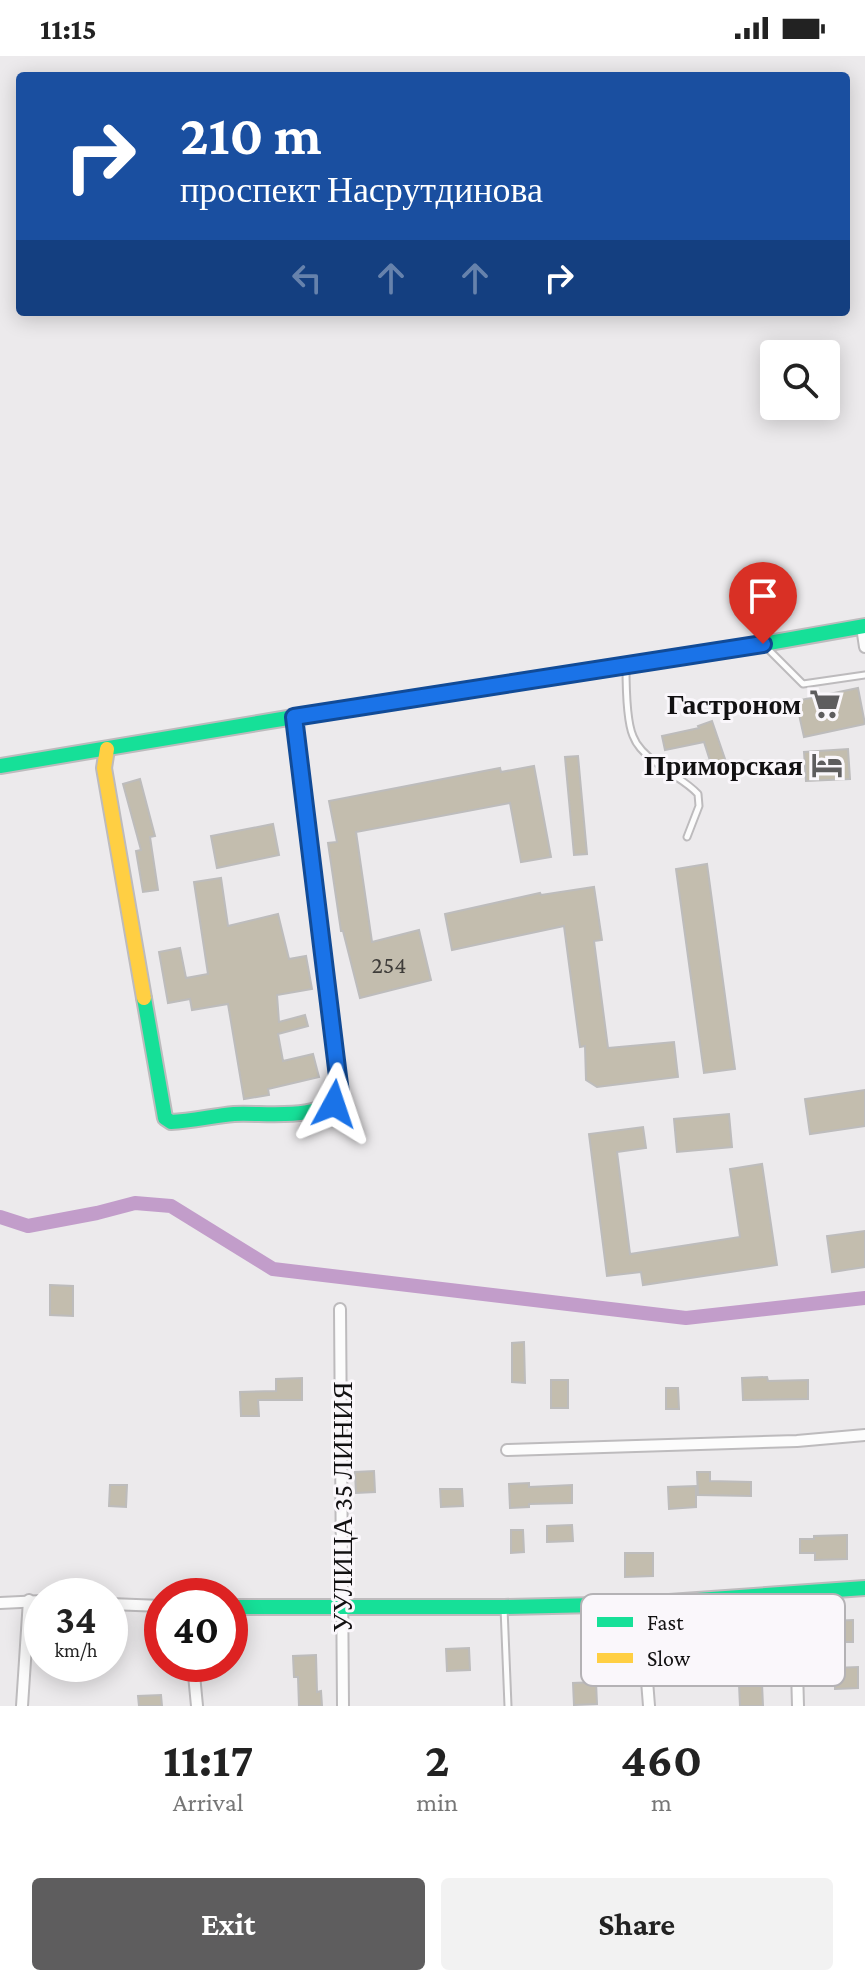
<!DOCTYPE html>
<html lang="en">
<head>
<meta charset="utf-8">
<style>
  body { margin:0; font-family:"Crimson Pro",serif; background:#f2f2f2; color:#222; height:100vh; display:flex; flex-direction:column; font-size:30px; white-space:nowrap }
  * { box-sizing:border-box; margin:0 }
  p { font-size:26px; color:#767676 }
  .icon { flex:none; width:44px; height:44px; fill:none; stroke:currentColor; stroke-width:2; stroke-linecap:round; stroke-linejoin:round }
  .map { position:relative; height:1650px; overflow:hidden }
  .sheet { display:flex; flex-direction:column; background:#fff; flex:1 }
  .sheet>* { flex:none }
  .hud { position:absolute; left:16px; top:16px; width:834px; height:244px; border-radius:8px; box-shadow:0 4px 20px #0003; background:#1a4fa0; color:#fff; overflow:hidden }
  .controls { position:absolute; left:760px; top:284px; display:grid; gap:16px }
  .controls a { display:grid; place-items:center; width:80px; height:80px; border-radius:8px; background:#fff; box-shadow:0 4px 20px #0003; font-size:40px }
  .speed { position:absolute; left:24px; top:1522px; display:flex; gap:16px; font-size:40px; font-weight:700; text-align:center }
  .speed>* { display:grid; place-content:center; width:104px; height:104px; border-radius:50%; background:#fff; box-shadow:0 4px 20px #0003; line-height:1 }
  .speed small { font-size:20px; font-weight:400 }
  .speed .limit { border:12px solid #d22; background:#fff; color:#111 }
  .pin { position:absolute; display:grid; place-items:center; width:68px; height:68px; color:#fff; margin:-82px -34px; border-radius:50% 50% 50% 0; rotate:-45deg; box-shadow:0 0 8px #0007 }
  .pin .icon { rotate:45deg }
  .me { position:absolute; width:88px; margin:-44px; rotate:5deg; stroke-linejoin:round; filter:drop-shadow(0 0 6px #0008) }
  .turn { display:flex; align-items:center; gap:28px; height:168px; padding:0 32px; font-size:36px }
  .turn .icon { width:104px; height:104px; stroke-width:2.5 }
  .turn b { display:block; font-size:56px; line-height:68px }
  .lanes { display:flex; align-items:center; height:76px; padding:0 32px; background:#0003; justify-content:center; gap:40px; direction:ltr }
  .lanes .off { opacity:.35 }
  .eta { display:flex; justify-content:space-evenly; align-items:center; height:136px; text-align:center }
  .eta b { font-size:48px; font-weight:700; line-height:56px }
  .primary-button { display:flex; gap:16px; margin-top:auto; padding:16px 32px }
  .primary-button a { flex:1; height:92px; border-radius:8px; background:#5e5d5e; color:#fff; font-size:32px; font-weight:700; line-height:92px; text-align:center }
  .primary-button a+a { background:#f2f2f2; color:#222 }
  .status { display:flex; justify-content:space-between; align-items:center; height:56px; padding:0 40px; background:#fff; direction:ltr }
  .status svg { height:22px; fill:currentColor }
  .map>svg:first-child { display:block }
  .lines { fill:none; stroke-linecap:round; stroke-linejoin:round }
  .canal { stroke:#c29dca; stroke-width:14 }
  .building { fill:#c3bdae; stroke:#bdbcbc; stroke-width:2 }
  .lane-casing { stroke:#bdbbbd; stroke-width:9 }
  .street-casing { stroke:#bdbbbd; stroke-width:14 }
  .fast-casing { stroke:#bdbbbd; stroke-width:18 }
  .slow-casing { stroke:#bdbbbd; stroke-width:18 }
  .lane { stroke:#fcfcfc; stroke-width:5 }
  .street { stroke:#fcfcfc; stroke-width:10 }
  .fast { stroke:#16e098; stroke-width:14 }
  .slow { stroke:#ffcf43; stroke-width:14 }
  .route-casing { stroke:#114b97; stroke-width:20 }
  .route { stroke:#1a73e8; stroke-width:14 }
  .labels { text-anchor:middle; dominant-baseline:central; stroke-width:6; stroke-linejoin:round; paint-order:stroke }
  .number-label { font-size:24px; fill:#3e3c39 }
  .poi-label { font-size:28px; font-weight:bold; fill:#121112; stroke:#faf7fb; text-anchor:end }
  .street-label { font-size:28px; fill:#121112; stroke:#faf7fb }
  .key { fill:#faf7fb; stroke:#b4b2b5; stroke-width:2 }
  .key-label { font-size:22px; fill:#121112 }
</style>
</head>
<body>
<div class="status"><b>11:15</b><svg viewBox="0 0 49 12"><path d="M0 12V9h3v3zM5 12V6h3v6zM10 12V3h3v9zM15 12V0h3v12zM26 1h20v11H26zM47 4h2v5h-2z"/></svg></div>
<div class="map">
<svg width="865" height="1650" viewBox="0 0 865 1650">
  <rect width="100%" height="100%" fill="#eceaec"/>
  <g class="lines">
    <path class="canal" d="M0 1161 28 1170 97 1157 135 1147 171 1150 273 1213 686 1262 865 1242"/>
  </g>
  <g class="building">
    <path d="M858 632 865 668 804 681 796 645Z"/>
    <path d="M712 665 726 706 712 711 704 686 665 694 662 680 699 672 698 670Z"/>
    <path d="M848 693 850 723 806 725 804 696Z"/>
    <path d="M578 700 587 798 574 799 565 701Z"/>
    <path d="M534 710 551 801 521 806 510 747 356 776 372 886 419 874 431 924 360 942 343 875H341L328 787 337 786 329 745 500 712 501 716Z"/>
    <path d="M140 723 155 780 150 781 158 834 143 836 136 795 141 794 123 728Z"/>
    <path d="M273 768 279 799 217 812 211 780Z"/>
    <path d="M707 808 735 1013 704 1017 676 813Z"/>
    <path d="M221 822 228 870 278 858 289 903 306 900 312 933 277 939 279 966 305 959 308 970 278 978 283 1005 313 998 319 1021 268 1033 269 1039 244 1043 228 948 192 954 190 943 168 947 159 896 180 892 186 922 208 918 194 826Z"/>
    <path d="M594 831 602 884 594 885 608 992 674 986 678 1021 597 1031 586 1024 585 990 580 991 564 870 452 894 445 858 540 837 541 839Z"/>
    <path d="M865 1034V1070L810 1078 805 1043Z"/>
    <path d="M729 1058 732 1091 677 1096 674 1063Z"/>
    <path d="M643 1071 646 1092 617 1096 630 1198 740 1181 730 1113 762 1108 777 1209 643 1229 641 1216 607 1220 589 1078Z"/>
    <path d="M865 1175V1211L832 1216 827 1180Z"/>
    <path d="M50 1229 73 1230V1260L50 1259Z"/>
    <path d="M524 1286 525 1327 512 1326V1287Z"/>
    <path d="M767 1321 768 1325 808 1324V1343L743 1344 742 1322Z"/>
    <path d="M302 1322V1344H258L259 1360H241L240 1336 276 1335V1323Z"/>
    <rect x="551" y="1324" width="17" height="28"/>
    <path d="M666 1332H678L679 1353H666Z"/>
    <path d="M374 1415 375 1436 356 1437 355 1416Z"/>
    <path d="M697 1416H710V1425L751 1426V1440L698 1439Z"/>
    <path d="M529 1427V1431L572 1429V1447L529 1448V1451L510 1452 509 1428Z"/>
    <path d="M110 1429H127L126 1451 109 1450Z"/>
    <path d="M696 1430V1451L669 1453 668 1431Z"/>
    <path d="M440 1433H462L463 1450 441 1451Z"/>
    <path d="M572 1469 573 1485 547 1486V1470Z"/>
    <path d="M511 1474H523L524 1496 511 1497Z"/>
    <path d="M847 1479V1503L815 1504V1497H800V1483H814V1480Z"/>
    <path d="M625 1497H653V1520L625 1521Z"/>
    <path d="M853 1564V1586H840V1607L817 1608V1587L830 1586V1565Z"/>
    <path d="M469 1592 470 1614 447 1615 446 1593Z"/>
    <path d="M316 1599 317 1636 321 1635 322 1650H299L298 1621H294L293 1600Z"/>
    <path d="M761 1605 763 1650H740L738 1606Z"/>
    <path d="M858 1611V1632L835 1633V1612Z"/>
    <path d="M596 1626 597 1648 574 1649 573 1627Z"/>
    <path d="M161 1639 162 1650H139L138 1640Z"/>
  </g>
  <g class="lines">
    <defs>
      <g id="lane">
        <path d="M767 592 803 628 865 619"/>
        <path d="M626 610C626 628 626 664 633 680 637 691 648 701 658 708 671 719 686 725 698 738L699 750 687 781"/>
        <path d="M504 1552 508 1650"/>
      </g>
      <g id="street">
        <path d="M862 571 865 591"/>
        <path d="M340 1253 343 1650"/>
        <path d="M507 1394 797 1385 865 1379"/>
        <path d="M795 1538 798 1650"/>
        <path d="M0 1547 42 1545"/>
        <path d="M110 1548 162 1550"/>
        <path d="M641 1548 649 1650"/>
        <path d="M193 1608 197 1650"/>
        <path d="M22 1650 29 1544"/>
      </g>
      <g id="fast">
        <path d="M0 710 294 661 763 588 865 570"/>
        <path d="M144 942 165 1062 171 1066C192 1065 213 1060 234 1058 264 1056 322 1067 340 1037L294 661"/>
        <path d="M230 1551H504L641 1548 865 1532"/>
      </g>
      <path id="slow" d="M107 693 104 712 144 942"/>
    </defs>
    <use href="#lane" class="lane-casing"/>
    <use href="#street" class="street-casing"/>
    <use href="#fast" class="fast-casing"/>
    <use href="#slow" class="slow-casing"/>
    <use href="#lane" class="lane"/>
    <use href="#street" class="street"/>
    <use href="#fast" class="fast"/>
    <use href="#slow" class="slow"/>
  </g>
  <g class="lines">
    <defs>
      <path id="route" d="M334 1048 339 1043 340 1037 294 661 763 588"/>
    </defs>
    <use href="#route" class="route-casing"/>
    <use href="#route" class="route"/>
  </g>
  <defs>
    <symbol id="supermarket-bare" viewBox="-9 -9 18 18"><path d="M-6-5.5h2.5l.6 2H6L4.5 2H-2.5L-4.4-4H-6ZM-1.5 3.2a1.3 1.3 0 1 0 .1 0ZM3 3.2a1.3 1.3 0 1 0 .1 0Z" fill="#5e5d5e" stroke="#faf7fb" stroke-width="2.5" paint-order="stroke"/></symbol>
    <symbol id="hotel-bare" viewBox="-9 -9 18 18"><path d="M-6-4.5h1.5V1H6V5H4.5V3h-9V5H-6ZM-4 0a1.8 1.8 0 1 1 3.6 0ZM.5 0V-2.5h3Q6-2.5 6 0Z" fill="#5e5d5e" stroke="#faf7fb" stroke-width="2.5" paint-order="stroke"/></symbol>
  </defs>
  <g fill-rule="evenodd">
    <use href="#supermarket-bare" x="803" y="626" width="44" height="44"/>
    <use href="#hotel-bare" x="805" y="687" width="44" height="44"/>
  </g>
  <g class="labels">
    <g class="number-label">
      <text x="389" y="908">254</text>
    </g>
    <g class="poi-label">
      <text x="801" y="648">Гастроном</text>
      <text x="803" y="709">Приморская</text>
    </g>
    <g class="street-label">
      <text transform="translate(342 1451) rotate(-90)">УУЛИЦА 35 ЛИНИЯ</text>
    </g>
  </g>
  <rect x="581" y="1538" width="264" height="92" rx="12" class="key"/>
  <rect x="597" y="1561" width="36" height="10" fill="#16e098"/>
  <rect x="597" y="1597" width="36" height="10" fill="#ffcf43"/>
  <g class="key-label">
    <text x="647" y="1574">Fast</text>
    <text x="647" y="1610">Slow</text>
  </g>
</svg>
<div class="controls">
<a><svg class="icon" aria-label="search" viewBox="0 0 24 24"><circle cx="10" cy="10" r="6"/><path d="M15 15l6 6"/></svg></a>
</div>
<div class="speed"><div>34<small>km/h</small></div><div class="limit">40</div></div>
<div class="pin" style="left:763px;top:588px;background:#d93025"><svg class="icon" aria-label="arrive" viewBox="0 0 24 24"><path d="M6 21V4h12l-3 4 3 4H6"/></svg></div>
<svg class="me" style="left:334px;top:1048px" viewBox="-20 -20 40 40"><path d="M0-17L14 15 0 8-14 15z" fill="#1a73e8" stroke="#fff" stroke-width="4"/></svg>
<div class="hud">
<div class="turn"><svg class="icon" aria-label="right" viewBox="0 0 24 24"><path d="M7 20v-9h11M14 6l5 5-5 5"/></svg><div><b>210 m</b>проспект Насрутдинова</div></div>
<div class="lanes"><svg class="icon off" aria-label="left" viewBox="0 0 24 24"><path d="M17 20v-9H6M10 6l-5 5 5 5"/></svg><svg class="icon off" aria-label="ahead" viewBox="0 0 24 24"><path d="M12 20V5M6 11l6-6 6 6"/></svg><svg class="icon off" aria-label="ahead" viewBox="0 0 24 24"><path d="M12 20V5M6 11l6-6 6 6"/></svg><svg class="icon" aria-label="right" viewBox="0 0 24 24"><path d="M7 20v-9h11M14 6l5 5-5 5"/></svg></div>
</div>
</div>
<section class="sheet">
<div class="eta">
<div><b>11:17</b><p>Arrival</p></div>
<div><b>2</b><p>min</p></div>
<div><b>460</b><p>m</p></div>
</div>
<div class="primary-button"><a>Exit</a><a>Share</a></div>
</section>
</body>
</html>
